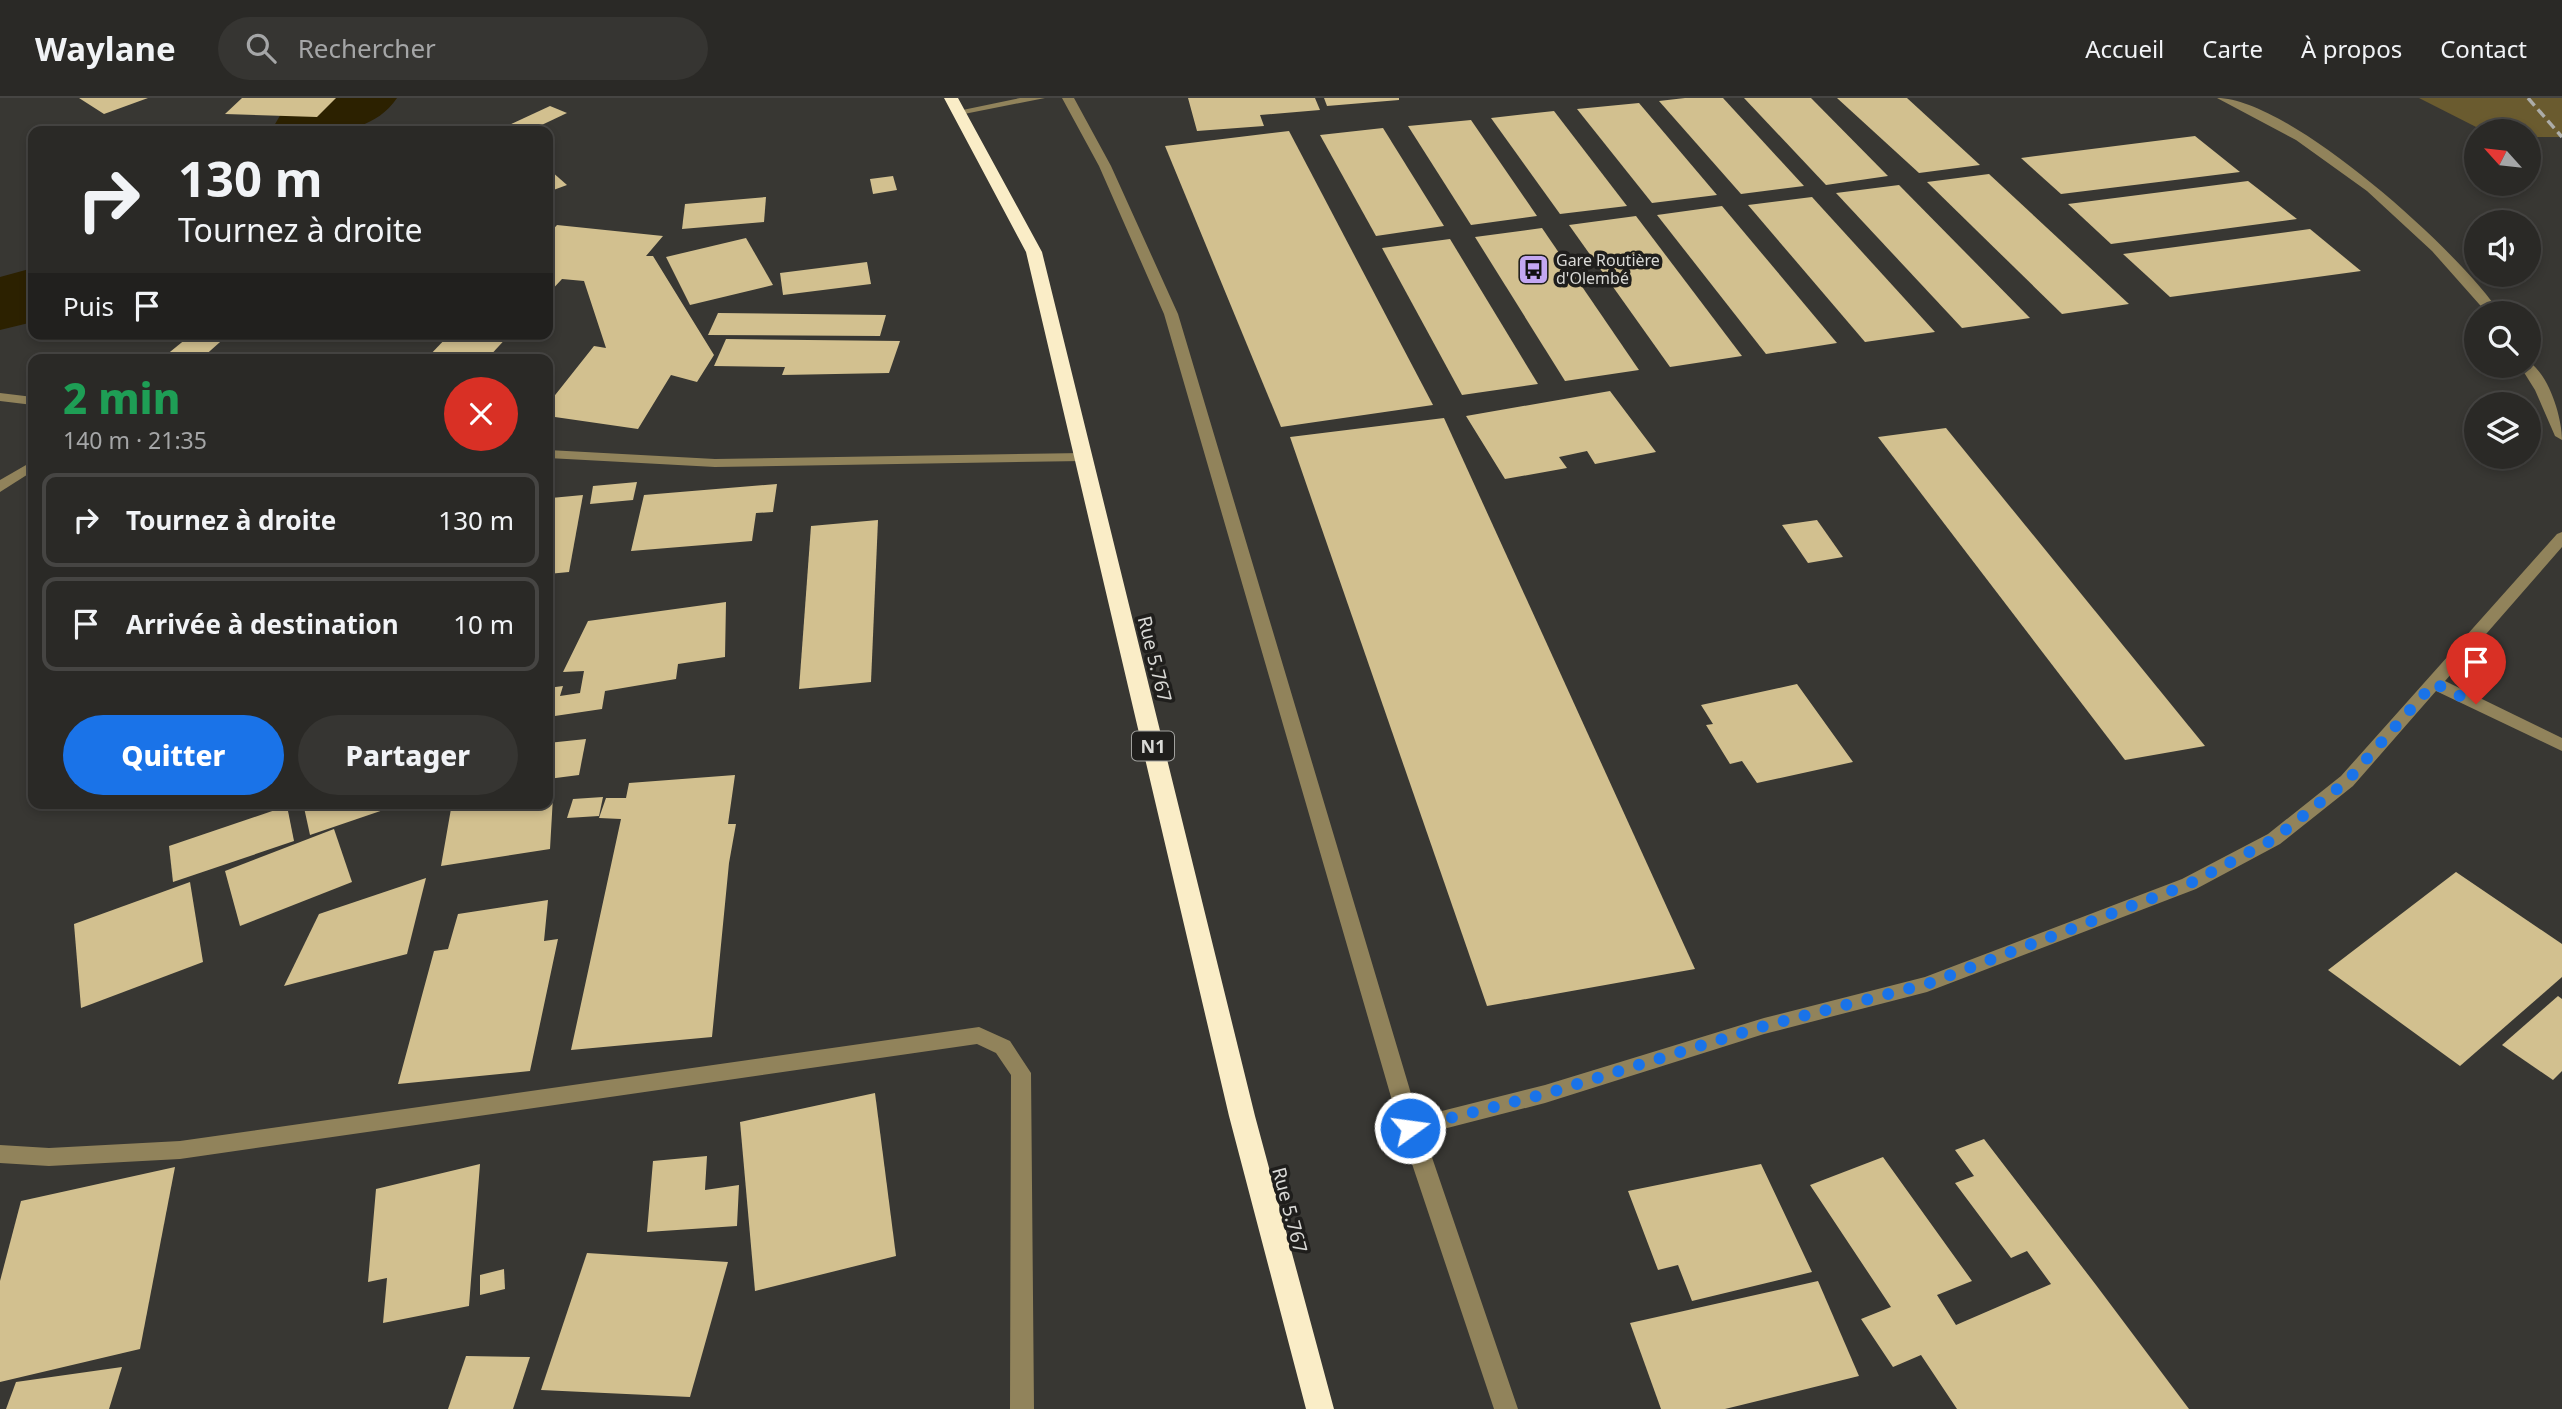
<!DOCTYPE html>
<html lang="fr">
<head>
<meta charset="utf-8">
<style>
  body { margin:0; font-family:"Noto Sans",sans-serif; background:#363532; color:#f1f3f6; height:100vh; display:flex; flex-direction:column; font-size:26px; white-space:nowrap }
  * { box-sizing:border-box; margin:0 }
  p { font-size:23px; color:#a5a6a7 }
  .icon { flex:none; width:38px; height:38px; fill:none; stroke:currentColor; stroke-width:2; stroke-linecap:round; stroke-linejoin:round }
  .map { position:relative; flex:1; overflow:hidden }
  .panel { position:absolute; left:28px; top:256px; width:525px; height:455px; display:flex; flex-direction:column; background:#2a2926; border-radius:14px; box-shadow:0 4px 10px #0003,0 0 0 2px #464543 }
  .panel>* { flex:none }
  .hud { position:absolute; left:28px; top:28px; width:525px; height:214px; border-radius:14px; box-shadow:0 4px 10px #0003,0 0 0 2px #464543; background:#2a2926; color:#f1f3f6; overflow:hidden }
  .needle { width:46px; rotate:297deg }
  .tools { position:absolute; left:2464px; top:21px; display:grid; gap:14px }
  .tools a { display:grid; place-items:center; width:77px; height:77px; border-radius:50%; background:#2a2926; box-shadow:0 4px 10px #0003,0 0 0 2px #464543; font-size:35px }
  .pin { position:absolute; display:grid; place-items:center; width:60px; height:60px; color:#fff; margin:-72px -30px; border-radius:50% 50% 50% 0; rotate:-45deg; box-shadow:0 0 7px #0007 }
  .pin .icon { rotate:45deg }
  .me { position:absolute; width:77px; margin:-38px; rotate:76deg; stroke-linejoin:round; filter:drop-shadow(0 0 5px #0008) }
  .turn { display:flex; align-items:center; gap:24px; height:147px; padding:0 35px; font-size:32px }
  .turn .icon { width:91px; height:91px; stroke-width:2.5 }
  .turn b { display:block; font-size:49px; line-height:60px }
  .then { display:flex; align-items:center; height:66px; padding:0 35px; background:#0003; gap:14px; font-size:26px }
  .round { display:grid; place-items:center; flex:none; width:74px; height:74px; border-radius:37px; background:#363532 }
  .overview { display:flex; align-items:center; justify-content:space-between; height:119px; padding:0 35px }
  h1 { font-size:42px; font-weight:800; line-height:52px; color:#1e9e55 }
  .button { display:flex; gap:14px; margin-top:auto; padding:14px 35px }
  .button a { flex:1; height:80px; border-radius:42px; background:#1a73e8; color:#fff; font-size:28px; font-weight:800; line-height:80px; text-align:center }
  .button a+a { background:#363532; color:#f1f3f6 }
  ul { padding:0; list-style:none }
  li { display:flex; align-items:center; gap:21px; height:94px; margin:0 14px 10px; padding:0 21px; border:4px solid #464543; border-radius:14px }
  li div { flex:1 }
  li b { display:block; font-size:26px }
  li em { font-style:normal }
  header { display:flex; align-items:center; gap:42px; box-sizing:border-box; height:98px; padding:0 35px; background:#2a2926; border-bottom:2px solid #464543 }
  header strong { font-size:33px }
  nav { display:flex; gap:38px; margin-inline-start:auto; font-size:24px }
  .search { width:490px; height:63px; background:#363532; display:flex; align-items:center; gap:18px; box-sizing:border-box; padding:0 24px; border-radius:38px; color:#a5a6a7; font-size:26px }
  .map>svg:first-child { display:block }
  .green { fill:#6a5b2f }
  .lines { fill:none; stroke-linecap:round; stroke-linejoin:round }
  .river { fill:#2c2100; fill-rule:evenodd }
  .building { fill:#d2c08f }
  .minor { fill:#91835b; fill-rule:evenodd }
  .highway { fill:#faedc7; fill-rule:evenodd }
  .rail { stroke:#acaca8; stroke-width:3.5; stroke-dasharray:10 5; stroke-linecap:butt }
  .route { stroke:#1a73e8; stroke-width:12; stroke-dasharray:0 21.6 }
  .labels { text-anchor:middle; dominant-baseline:central; stroke-width:7; stroke-linejoin:round; paint-order:stroke }
  .far-poi-label { font-size:16px; fill:#d9d9d6; stroke:#1f1e1c; text-anchor:start }
  .shield { fill:#1f1e1c; stroke:#a1a19e; stroke-width:2 }
  .shield-label { font-size:18px; font-weight:bold; fill:#d9d9d6 }
  .street-label { font-size:19px; fill:#d9d9d6; stroke:#1f1e1c }
</style>
</head>
<body>
<header>
<strong>Waylane</strong>
<div class="search"><svg class="icon" aria-label="search" viewBox="0 0 24 24"><circle cx="10" cy="10" r="6"/><path d="M15 15l6 6"/></svg>Rechercher</div>
<nav><a>Accueil</a><a>Carte</a><a>À propos</a><a>Contact</a></nav>
</header>
<div class="map">
<svg width="2562" height="1311" viewBox="0 0 2562 1311">
  <rect width="100%" height="100%" fill="#383733"/>
  <path class="green" d="M2419 0H2562V39H2529V33H2484Z"/>
  <g class="lines">
    <g class="river">
      <path d="M304 0H397C368 42 316 33 271 33L285 9Z"/>
      <path d="M33 170V224L0 232V179Z"/>
    </g>
  </g>
  <g class="building">
    <path d="M79 0H148L104 16Z"/>
    <path d="M242 0H336L317 19 225 16Z"/>
    <path d="M1188 0H1315L1320 12 1260 17 1264 28 1197 33Z"/>
    <path d="M1324 0H1399V2L1327 8Z"/>
    <path d="M1685 0H1723L1804 88 1741 96 1659 3Z"/>
    <path d="M1744 0H1811L1888 78 1826 87Z"/>
    <path d="M1837 0H1907L1980 67 1919 75Z"/>
    <path d="M1639 5 1717 97 1652 105 1577 11Z"/>
    <path d="M550 8 567 15 529 33H496Z"/>
    <path d="M1554 13 1627 108 1560 116 1491 20Z"/>
    <path d="M1471 22 1537 118 1471 127 1408 28Z"/>
    <path d="M1383 30 1444 128 1376 138 1320 37Z"/>
    <path d="M1289 33 1433 307 1281 329 1165 48Z"/>
    <path d="M2195 38 2240 74 2061 96 2021 60Z"/>
    <path d="M551 73 567 87 548 94V74Z"/>
    <path d="M1989 76 2129 206 2062 216 1927 84Z"/>
    <path d="M893 78 897 92 873 96 870 81Z"/>
    <path d="M2248 83 2297 121 2111 146 2068 106Z"/>
    <path d="M1899 87 2030 220 1962 230 1836 95Z"/>
    <path d="M766 99 764 124 682 131 685 106Z"/>
    <path d="M1812 99 1935 234 1865 244 1748 107Z"/>
    <path d="M1722 108 1837 245 1766 256 1657 117Z"/>
    <path d="M1636 118 1742 258 1670 269 1569 127Z"/>
    <path d="M557 127 663 138 646 158H653L714 257 697 284 671 277 638 331 548 318V306L594 248 606 250 584 183 562 181 548 196V137Z"/>
    <path d="M1542 130 1639 272 1565 283 1475 139Z"/>
    <path d="M2310 131 2361 173 2170 199 2123 156Z"/>
    <path d="M746 140 773 187 690 207 666 159Z"/>
    <path d="M1450 141 1538 286 1462 297 1382 150Z"/>
    <path d="M867 164 871 186 783 197 780 175Z"/>
    <path d="M718 215 886 217 880 238 708 237Z"/>
    <path d="M192 236H229L201 261 165 258Z"/>
    <path d="M450 236H510L487 261H426Z"/>
    <path d="M726 241 900 243 889 275 782 277 785 269 714 268Z"/>
    <path d="M1610 293 1656 354 1595 366 1587 353 1559 359 1567 370 1505 381 1466 318Z"/>
    <path d="M1444 320 1695 871 1487 908 1290 339Z"/>
    <path d="M1946 330 2205 648 2125 662 1878 339Z"/>
    <path d="M637 384 633 402 590 406 593 388Z"/>
    <path d="M777 386 773 414 756 415 752 443 631 453 644 397Z"/>
    <path d="M583 397 569 474 548 476V417L551 400Z"/>
    <path d="M878 422 871 584 799 591 811 428Z"/>
    <path d="M1817 422 1843 459 1808 465 1782 427Z"/>
    <path d="M726 504 725 559 678 566 676 581 605 593 602 611 548 619V590L563 588 560 598 580 595 584 573 563 574 588 523Z"/>
    <path d="M1797 586 1853 664 1757 685 1742 663 1730 666 1706 627 1713 626 1701 607Z"/>
    <path d="M586 641 579 677 548 681V645Z"/>
    <path d="M735 677 728 726H736L729 765 712 939 571 952 621 721 599 720 606 700H626L629 685Z"/>
    <path d="M554 681 550 751 441 768 452 705H548V682Z"/>
    <path d="M603 699 599 718 567 720 573 701Z"/>
    <path d="M303 705H401V706L310 737Z"/>
    <path d="M287 708 294 743 173 784 169 748Z"/>
    <path d="M334 731 352 784 240 828 225 773Z"/>
    <path d="M2456 774 2562 846V879L2460 968 2328 872Z"/>
    <path d="M426 780 407 856 284 888 319 816Z"/>
    <path d="M190 784 203 864 81 910 74 826Z"/>
    <path d="M548 802 544 843 558 841 530 973 398 986 434 853 448 851 458 816Z"/>
    <path d="M2558 898 2562 901V973L2553 982 2502 947Z"/>
    <path d="M875 995 896 1158 755 1193 740 1024Z"/>
    <path d="M1984 1041 2096 1187 2189 1311H1957L1921 1257 1893 1269 1861 1221 1891 1209 1810 1087 1883 1059 1972 1183 1937 1197 1956 1227 2051 1186 2027 1153 2011 1160 1955 1085 1974 1078 1955 1052Z"/>
    <path d="M707 1058 705 1092 739 1087 737 1128 647 1134 653 1063Z"/>
    <path d="M480 1066 469 1208 383 1225 387 1180 368 1184 376 1091Z"/>
    <path d="M1761 1066 1812 1174 1692 1203 1678 1167 1658 1172 1628 1093Z"/>
    <path d="M175 1069 140 1251 0 1284V1183L21 1103Z"/>
    <path d="M587 1155 728 1164 690 1299 541 1292Z"/>
    <path d="M504 1171 505 1191 480 1197V1177Z"/>
    <path d="M1818 1183 1859 1278 1725 1311H1661L1630 1225Z"/>
    <path d="M466 1258 530 1259 513 1311H448Z"/>
    <path d="M122 1269 109 1311H6L16 1284Z"/>
  </g>
  <g class="lines">
    <g class="minor">
      <path d="M1020 0H1045L959 17 953 14Z"/>
      <path d="M1062 0H1074L1111 68 1178 216 1418 1019 1545 987 1764 920 1925 879 2182 781 2268 736 2341 678 2557 436 2562 434V449L2445 583 2562 640V653L2436 593 2353 688 2280 746 2196 791 1927 894 1764 936 1545 1005 1424 1036 1518 1311H1494L1400 1030 1164 216 1099 68Z"/>
      <path d="M2217 0C2290 0 2461 155 2500 215H2487L2432 153 2367 93 2296 42Z"/>
      <path d="M2529 264C2549 277 2562 319 2562 342L2555 338 2535 292 2520 268H2529Z"/>
      <path d="M0 295 33 299V307L0 303Z"/>
      <path d="M548 352 715 361 1083 355 1090 359 1083 363 715 369 548 360Z"/>
      <path d="M33 363V373L0 394V382Z"/>
      <path d="M979 929 1010 943 1031 975 1034 1311H1010L1011 977 996 955 977 946 180 1061 49 1068 0 1065V1047L49 1050 180 1043Z"/>
    </g>
    <path class="highway" d="M944 0H958L1042 154 1255 1018 1334 1311H1306L1229 1018 1026 154Z"/>
    <path class="rail" d="M2528 0 2562 39"/>
  </g>
  <g class="lines">
    <path class="route" d="M1410 1030 1545 996 1764 928 1927 886 2189 786 2274 741 2347 683 2434 585 2476 606"/>
  </g>
  <defs>
    <symbol id="bus-square" viewBox="-11 -11 22 22"><rect x="-9" y="-9" width="18" height="18" rx="4" fill="#c3a7f2" stroke="#1f1e1c"/><path d="M-5-6H5V4H4V6H2V4H-2V6H-4V4H-5ZM-3.5-4V0h7V-4ZM-3.5 1.2v1.5H-2V1.2ZM2 1.2v1.5H3.5V1.2Z" fill="#111"/></symbol>
  </defs>
  <g fill-rule="evenodd">
    <use href="#bus-square" x="1516" y="154" width="35" height="35"/>
  </g>
  <g class="labels">
    <g class="far-poi-label">
      <text x="1556" y="162">Gare Routière<tspan x="1556" dy="18">d'Olembé</tspan></text>
    </g>
    <rect class="shield" x="1132" y="633.5" width="42" height="29" rx="5"/>
    <g class="shield-label">
      <text x="1153" y="648">N1</text>
    </g>
    <g class="street-label">
      <text transform="translate(1155 561) rotate(76)">Rue 5.767</text>
      <text transform="translate(1290 1112) rotate(75)">Rue 5.767</text>
    </g>
  </g>
</svg>
<div class="tools">
<a><svg class="needle" viewBox="-14 -14 28 28"><path d="M0-13l5 13h-10z" fill="#e53935"/><path d="M0 13l5-13h-10z" fill="#a5a6a7"/></svg></a>
<a><svg class="icon" aria-label="sound" viewBox="0 0 24 24"><path d="M4 9h4l5-4v14l-5-4H4zM17 9q2 3 0 6"/></svg></a>
<a><svg class="icon" aria-label="search" viewBox="0 0 24 24"><circle cx="10" cy="10" r="6"/><path d="M15 15l6 6"/></svg></a>
<a><svg class="icon" aria-label="layers" viewBox="0 0 24 24"><path d="M12 4l9 5-9 5-9-5zM3 14l9 5 9-5"/></svg></a>
</div>
<div class="pin" style="left:2476px;top:606px;background:#d93025"><svg class="icon" aria-label="arrive" viewBox="0 0 24 24"><path d="M6 21V4h12l-3 4 3 4H6"/></svg></div>
<svg class="me" style="left:1410px;top:1030px" viewBox="-20 -20 40 40"><circle r="17" fill="#1a73e8" stroke="#fff" stroke-width="3"/><path d="M0-11L8 9 0 5-8 9z" fill="#fff"/></svg>
<div class="hud">
<div class="turn"><svg class="icon" aria-label="right" viewBox="0 0 24 24"><path d="M7 20v-9h11M14 6l5 5-5 5"/></svg><div><b>130 m</b>Tournez à droite</div></div>
<div class="then">Puis<svg class="icon" aria-label="arrive" viewBox="0 0 24 24"><path d="M6 21V4h12l-3 4 3 4H6"/></svg></div>
</div>
<section class="panel">
<div class="overview"><div><h1>2 min</h1><p>140 m · 21:35</p></div><a class="round" style="background:#d93025;color:#fff"><svg class="icon" aria-label="close" viewBox="0 0 24 24"><path d="M6 6l12 12M18 6L6 18"/></svg></a></div>
<ul>
<li><svg class="icon" aria-label="right" viewBox="0 0 24 24"><path d="M7 20v-9h11M14 6l5 5-5 5"/></svg><div><b>Tournez à droite</b></div><em>130 m</em></li>
<li><svg class="icon" aria-label="arrive" viewBox="0 0 24 24"><path d="M6 21V4h12l-3 4 3 4H6"/></svg><div><b>Arrivée à destination</b></div><em>10 m</em></li>
</ul>
<div class="button"><a>Quitter</a><a>Partager</a></div>
</section>
</div>
</body>
</html>
